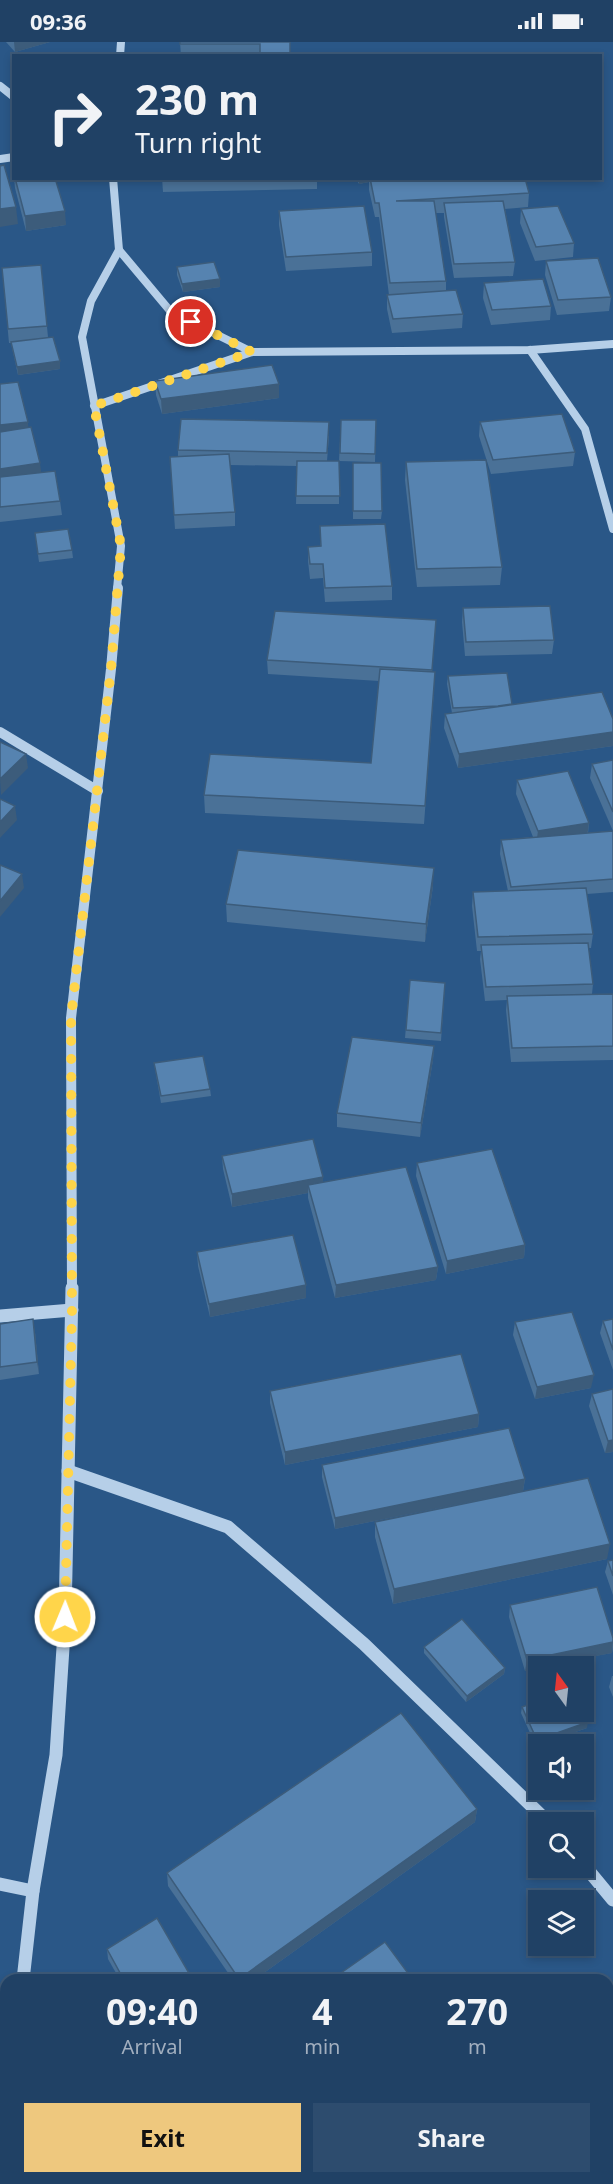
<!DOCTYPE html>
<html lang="en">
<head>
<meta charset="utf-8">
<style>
  body { margin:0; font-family:"Noto Sans",sans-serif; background:#2d4c6e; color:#f1f3f6; height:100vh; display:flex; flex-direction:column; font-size:22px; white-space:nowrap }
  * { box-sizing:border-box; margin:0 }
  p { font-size:20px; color:#a2afbf }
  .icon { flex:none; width:33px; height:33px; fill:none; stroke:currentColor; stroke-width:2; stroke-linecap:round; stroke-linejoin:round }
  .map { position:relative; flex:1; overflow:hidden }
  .panel { position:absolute; left:0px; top:1932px; width:614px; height:210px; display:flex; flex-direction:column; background:#204165; border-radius:18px 18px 0 0; box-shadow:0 3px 9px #0003,0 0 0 2px #3d5a79 }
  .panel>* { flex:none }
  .top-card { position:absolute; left:12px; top:12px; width:590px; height:126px; border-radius:0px; box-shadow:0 3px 9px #0003,0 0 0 2px #3d5a79; background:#204165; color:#f1f3f6; overflow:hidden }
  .needle { width:39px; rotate:345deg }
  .controls { position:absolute; left:528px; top:1614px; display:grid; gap:12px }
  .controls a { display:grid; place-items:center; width:66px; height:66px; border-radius:0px; background:#204165; box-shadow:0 3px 9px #0003,0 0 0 2px #3d5a79; font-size:30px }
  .pin { position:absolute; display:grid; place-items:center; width:51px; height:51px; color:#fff; margin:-26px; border:3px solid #fff; border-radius:50%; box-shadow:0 2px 6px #0007 }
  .me { position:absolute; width:66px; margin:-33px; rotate:1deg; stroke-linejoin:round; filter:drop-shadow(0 0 4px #0008) }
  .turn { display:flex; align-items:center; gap:21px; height:126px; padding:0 24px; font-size:27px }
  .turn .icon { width:78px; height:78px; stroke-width:2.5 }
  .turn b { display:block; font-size:42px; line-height:51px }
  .eta { display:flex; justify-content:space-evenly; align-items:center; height:102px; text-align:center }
  .eta b { font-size:36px; font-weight:700; line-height:42px }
  .button { display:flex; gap:12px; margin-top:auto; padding:12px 24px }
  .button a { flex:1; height:69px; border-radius:0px; background:#eec87e; color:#111; font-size:24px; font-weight:700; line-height:69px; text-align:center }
  .button a+a { background:#2d4c6e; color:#f1f3f6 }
  .status { display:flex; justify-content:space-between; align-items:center; height:42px; padding:0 30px; background:#204165; direction:ltr }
  .status svg { height:16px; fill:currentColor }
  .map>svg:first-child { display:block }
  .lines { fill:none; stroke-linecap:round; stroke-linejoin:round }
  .minor-far2 { stroke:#b6cfe8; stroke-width:8 }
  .minor-far1 { stroke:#b6cfe8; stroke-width:10 }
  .minor { stroke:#b6cfe8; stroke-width:13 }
  .wall { fill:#4a7197 }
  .shaded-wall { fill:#3c5c7b }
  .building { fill:#5683b0; stroke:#3c5c7b; stroke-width:1.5 }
  .route { stroke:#ffd54a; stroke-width:10; stroke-dasharray:0 18 }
</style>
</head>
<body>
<div class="status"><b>09:36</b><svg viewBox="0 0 49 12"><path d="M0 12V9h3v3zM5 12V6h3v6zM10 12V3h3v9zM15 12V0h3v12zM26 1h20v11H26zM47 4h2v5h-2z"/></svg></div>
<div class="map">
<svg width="613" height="2142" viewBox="0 0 613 2142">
  <rect width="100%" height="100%" fill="#2a5787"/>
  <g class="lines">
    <g class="minor-far2">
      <path d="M120 14 121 0"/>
      <path d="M0 44 14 55"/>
      <path d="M0 117 14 115"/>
      <path d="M113 136 119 208 171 270 252 310"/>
      <path d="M530 308 585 387 613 487"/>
      <path d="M94 364 252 310 530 308 613 302"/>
      <path d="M117 547 121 504 82 295 91 259 119 208"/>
    </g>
    <g class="minor-far1">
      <path d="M0 690 98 749"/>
      <path d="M72 1247 71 976 111 627 118 546"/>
    </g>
    <g class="minor">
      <path d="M0 1274 72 1268"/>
      <path d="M68 1429 228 1485 364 1602 548 1780"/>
      <path d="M584 1823 613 1858"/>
      <path d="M0 1842 33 1849"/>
      <path d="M23 1938 33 1849 56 1713 65 1575 72 1246"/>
      <path d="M4 2142 6 2095"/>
    </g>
  </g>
  <g class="wall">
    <path d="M6 0H50L15 10Z"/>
    <path d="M180 0H290V14H181Z"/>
    <path d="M14 136H55L66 183 26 189 15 146Z"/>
    <path d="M162 136H317V147L163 150Z"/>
    <path d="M356 136H525L529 151 528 165 505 167 515 220 513 234 454 236 444 175V171H436L446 239V249L463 272 462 286 392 291 387 267V253H389L379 175H375L369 148V140L359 142Z"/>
    <path d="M521 167 574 201 573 215 535 219 520 181Z"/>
    <path d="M279 169 372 210V224L286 229 279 183Z"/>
    <path d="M546 219 611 255 609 269 557 273 545 233Z"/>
    <path d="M41 223 48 295 60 327 18 333 11 301H9L2 226Z"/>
    <path d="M177 225 220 245 183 250 177 233Z"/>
    <path d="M484 241 551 264 550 278 491 283 483 256Z"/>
    <path d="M155 339 279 342V356L162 372 156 353Z"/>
    <path d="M0 342 28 380V386L41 431 60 459 62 473 0 480Z"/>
    <path d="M341 378H376L375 420 339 419Z"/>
    <path d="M480 380 575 410 573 424 491 432 479 394Z"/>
    <path d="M329 394 327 419H339V462H296L297 424 230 423 235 470V484L175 487 170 415 178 414V408Z"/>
    <path d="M406 420 502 525 500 543 417 545 405 438Z"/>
    <path d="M353 421 382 469 381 477H353Z"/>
    <path d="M320 484 392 544V558L325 560 323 536 310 537 308 519V505L320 504Z"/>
    <path d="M35 491 72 508 73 516 39 520Z"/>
    <path d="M463 566 554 598 552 612 465 614 462 580Z"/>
    <path d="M436 578 432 630 434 648 424 782 205 771 204 753 371 721 379 639 268 632 267 618Z"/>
    <path d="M448 634 512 662 613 677V704L458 726 444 686 445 672 452 671 447 642Z"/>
    <path d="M613 718V789L590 736 592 722Z"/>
    <path d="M517 738 589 781 588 791 613 789V850L587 852 593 892 591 906H588L593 942 592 952H613V1018L511 1020 506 968 507 958 485 959 480 917 481 909H477L472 864 473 850 508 849 500 812 501 798 533 795 516 752Z"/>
    <path d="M433 844 425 900 227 880 226 862Z"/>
    <path d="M410 938 445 941 441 999 405 996Z"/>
    <path d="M434 1004 433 1018 420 1095 337 1085V1071Z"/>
    <path d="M154 1021 210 1047 211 1054 161 1061Z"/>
    <path d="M222 1114 323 1140 438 1225 436 1238 335 1256 308 1156V1151L232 1165 223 1127Z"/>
    <path d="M417 1121 525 1203 524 1216 446 1232 416 1134Z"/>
    <path d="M197 1210 306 1256 210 1275 198 1224Z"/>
    <path d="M613 1277V1328L600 1291 603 1279Z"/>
    <path d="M515 1280 591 1346 535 1357 513 1293Z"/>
    <path d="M0 1282 35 1290 39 1332 0 1338Z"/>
    <path d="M270 1349 479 1372 478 1385 285 1423 270 1361Z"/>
    <path d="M592 1352 613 1410 605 1411 589 1364Z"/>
    <path d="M322 1423 525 1437 523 1449 335 1487 322 1435Z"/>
    <path d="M375 1480 607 1517 393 1562 375 1495Z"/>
    <path d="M613 1518V1553L605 1530 608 1519Z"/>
    <path d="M510 1563 613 1596V1605L612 1611 538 1624V1626L525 1629 509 1575Z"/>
    <path d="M424 1605 505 1626 504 1632 466 1660 424 1611Z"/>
    <path d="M612 1634H613V1655L609 1645Z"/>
    <path d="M522 1665 587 1686 541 1702H538L536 1704 521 1671Z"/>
    <path d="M477 1767 475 1780 254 1938H233L168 1844 167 1831Z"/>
    <path d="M107 1907 193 1938H120L108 1917Z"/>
    <path d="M393 2136H601L598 2142H397Z"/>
  </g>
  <g class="shaded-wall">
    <path d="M14 0H50L15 10Z"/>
    <path d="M359 136H369V140L359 142Z"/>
    <path d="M16 165 18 182 0 185V167Z"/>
    <path d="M65 169 66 183 26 189 25 174Z"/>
    <path d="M220 237V245L183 250 182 242Z"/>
    <path d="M60 319V327L18 333 17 325Z"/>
    <path d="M279 342V356L162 372 161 357Z"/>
    <path d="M28 380 29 394 0 398V383Z"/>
    <path d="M40 421 42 436 0 442V427Z"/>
    <path d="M613 690V704L458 726 459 712Z"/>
    <path d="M26 712 28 726 1 753 0 737Z"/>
    <path d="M15 764 17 778 0 796V780Z"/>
    <path d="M589 781 587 795 536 803 538 789Z"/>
    <path d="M434 826 433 844 425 900 426 882Z"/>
    <path d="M22 832 24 846 0 875V859Z"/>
    <path d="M434 1004 433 1018 420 1095 421 1081Z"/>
    <path d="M323 1135V1149L308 1143V1151L232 1165V1152Z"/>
    <path d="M525 1203 524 1216 446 1232 447 1219Z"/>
    <path d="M438 1225 436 1238 335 1256 336 1243Z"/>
    <path d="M306 1243V1256L210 1275 209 1262Z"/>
    <path d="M33 1277 35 1290 39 1332 37 1320Z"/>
    <path d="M594 1333 591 1346 535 1357 537 1345Z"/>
    <path d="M479 1372 478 1385 285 1423V1410Z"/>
    <path d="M613 1398V1410L605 1411 608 1399Z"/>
    <path d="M525 1437 523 1449 335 1487V1476Z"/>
    <path d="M610 1502 607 1517 393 1562 394 1547Z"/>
    <path d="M613 1600 612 1611 546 1624H538V1626L525 1629 527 1618Z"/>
    <path d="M505 1626 504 1632 466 1660 467 1654Z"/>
    <path d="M588 1680 587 1686 541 1702H538L536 1704 537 1698Z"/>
    <path d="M477 1767 475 1780 254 1938H239V1937Z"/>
    <path d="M328 2136H336V2137L330 2142H321Z"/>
    <path d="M600 2136H601L598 2142H593Z"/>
  </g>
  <g class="building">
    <path d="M180 0H290V14H260V2H180Z"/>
    <path d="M4 123 16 165 0 167V124Z"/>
    <path d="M15 136H55L65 169 25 174Z"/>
    <path d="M370 136H525L529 151 396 159H434L446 239 390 241 379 161H375Z"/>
    <path d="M503 159 515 220 454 222 444 161Z"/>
    <path d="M364 164 372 210 286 215 279 169Z"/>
    <path d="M558 164 574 201 536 205 521 167Z"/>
    <path d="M598 216 611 255 558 258 546 219Z"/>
    <path d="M214 220 220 237 182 242 177 225Z"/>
    <path d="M41 223 47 284 8 287 2 226Z"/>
    <path d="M543 237 551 264 492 268 484 241Z"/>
    <path d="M456 248 463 272 393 277 387 253Z"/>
    <path d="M53 295 60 319 17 325 11 300Z"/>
    <path d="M272 323 279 342 161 357 155 339Z"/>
    <path d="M18 340 28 380 0 383V342Z"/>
    <path d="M562 372 575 410 493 418 480 380Z"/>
    <path d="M181 377 329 380 327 411 178 408Z"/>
    <path d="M341 378H376L375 412 340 411Z"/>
    <path d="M31 385 40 421 0 427V390Z"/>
    <path d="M229 412 235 470 174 473 170 415Z"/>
    <path d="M486 418 502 525 417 527 406 420Z"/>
    <path d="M297 419H339L340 454H296Z"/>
    <path d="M353 421H381L382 469H353Z"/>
    <path d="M55 429 60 459 0 465V435Z"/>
    <path d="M385 482 392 544 325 546 323 522H310L308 505 321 504 320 484Z"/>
    <path d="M68 487 72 508 38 512 35 491Z"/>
    <path d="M550 564 554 598 466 600 463 566Z"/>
    <path d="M275 569 436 578 432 628 267 618Z"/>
    <path d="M380 627 435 630 425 764 204 753 210 712 371 721Z"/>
    <path d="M507 631 512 662 498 664 453 666 448 634Z"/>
    <path d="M602 650 613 677V690L459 712 445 672Z"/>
    <path d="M0 700 26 712 0 737Z"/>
    <path d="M613 718V770L592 722Z"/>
    <path d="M568 729 589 781 538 789 517 738Z"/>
    <path d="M0 757 15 764 0 780Z"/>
    <path d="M613 789V837L511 845 501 798Z"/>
    <path d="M238 808 434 826 426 882 226 862Z"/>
    <path d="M0 823 22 832 0 859Z"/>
    <path d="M586 846 593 892 478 895 473 850Z"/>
    <path d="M588 901 593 942 486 945 481 903Z"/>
    <path d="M410 938 445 941 441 991 406 988Z"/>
    <path d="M613 952V1004L512 1006 507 954Z"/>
    <path d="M352 995 434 1004 421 1081 337 1071Z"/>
    <path d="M203 1014 210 1047 161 1054 154 1021Z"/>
    <path d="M313 1097 323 1135 232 1152 222 1114Z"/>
    <path d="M492 1107 525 1203 447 1219 417 1121Z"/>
    <path d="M406 1125 438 1225 336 1243 308 1143Z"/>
    <path d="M293 1193 306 1243 209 1262 197 1210Z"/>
    <path d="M572 1270 594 1333 537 1345 515 1280Z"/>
    <path d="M33 1277 37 1320 0 1325V1282Z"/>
    <path d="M613 1277V1308L603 1279Z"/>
    <path d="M461 1312 479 1372 285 1410 270 1349Z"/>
    <path d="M613 1347V1398L608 1399 592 1352Z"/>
    <path d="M509 1386 525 1437 335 1476 322 1423Z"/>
    <path d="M588 1436 610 1502 394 1547 375 1480Z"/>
    <path d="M613 1518V1534L608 1519Z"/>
    <path d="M597 1545 613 1596V1600L527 1618 510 1563Z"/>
    <path d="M462 1577 505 1626 467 1654 424 1605Z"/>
    <path d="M538 1659V1670H583L588 1680 537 1698 522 1665Z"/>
    <path d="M401 1671 477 1767 239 1937 167 1831Z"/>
    <path d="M157 1876 193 1938H124L107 1907Z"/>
    <path d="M385 1900 413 1938H331Z"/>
    <path d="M194 2136H328L321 2142H186Z"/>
    <path d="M341 2136H353L357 2142H334Z"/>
    <path d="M401 2136H600L593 2142H406Z"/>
  </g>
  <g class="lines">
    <path class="route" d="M65 1575 72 1268 71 976 111 627 121 504 94 364 252 310 191 280"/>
  </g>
</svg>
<div class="controls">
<a><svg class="needle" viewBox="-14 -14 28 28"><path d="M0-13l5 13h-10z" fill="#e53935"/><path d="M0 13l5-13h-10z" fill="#a2afbf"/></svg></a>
<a><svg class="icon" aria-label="sound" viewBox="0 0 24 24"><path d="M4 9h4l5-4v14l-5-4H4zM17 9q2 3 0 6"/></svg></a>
<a><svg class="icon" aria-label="search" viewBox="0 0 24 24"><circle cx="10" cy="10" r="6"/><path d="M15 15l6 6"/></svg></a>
<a><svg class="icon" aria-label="layers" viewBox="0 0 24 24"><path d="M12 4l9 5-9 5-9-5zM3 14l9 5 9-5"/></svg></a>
</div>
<div class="pin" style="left:191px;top:280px;background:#d93025"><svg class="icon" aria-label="arrive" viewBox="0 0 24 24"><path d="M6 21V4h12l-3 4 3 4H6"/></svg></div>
<svg class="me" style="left:65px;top:1575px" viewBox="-20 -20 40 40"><circle r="17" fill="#ffd54a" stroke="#fff" stroke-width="3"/><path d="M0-11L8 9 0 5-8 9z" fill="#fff"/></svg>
<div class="top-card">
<div class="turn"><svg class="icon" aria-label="right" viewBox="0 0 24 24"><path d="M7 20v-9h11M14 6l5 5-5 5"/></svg><div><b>230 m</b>Turn right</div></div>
</div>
<section class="panel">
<div class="eta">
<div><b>09:40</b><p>Arrival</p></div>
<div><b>4</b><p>min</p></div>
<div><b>270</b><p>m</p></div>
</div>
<div class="button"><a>Exit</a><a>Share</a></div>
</section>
</div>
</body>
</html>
